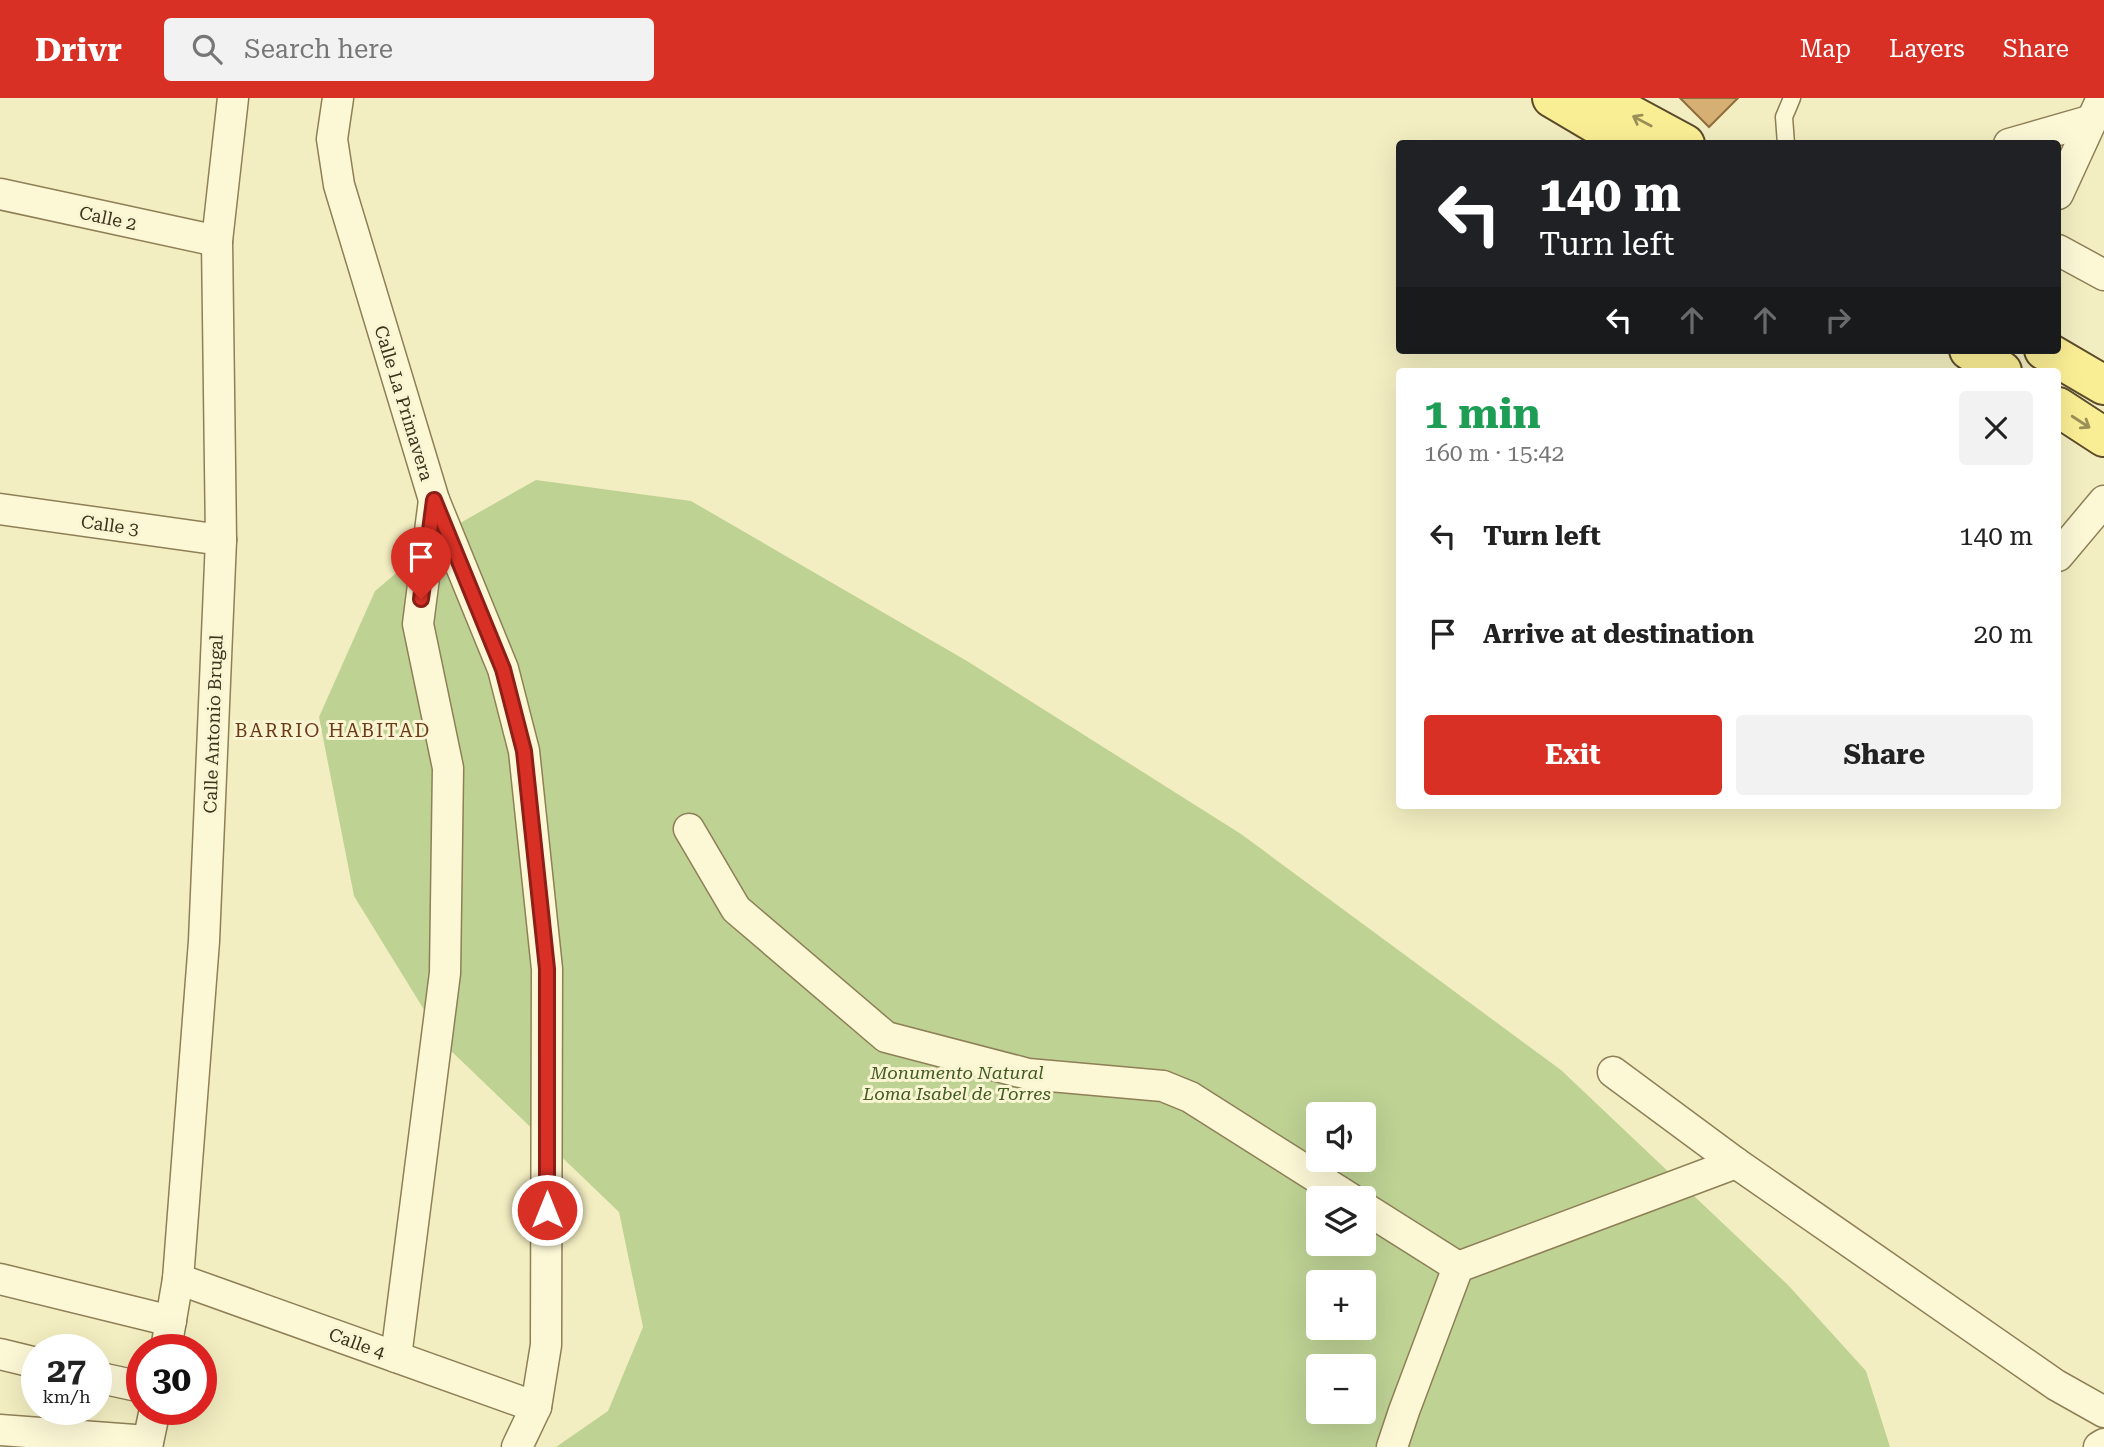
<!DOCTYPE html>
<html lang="en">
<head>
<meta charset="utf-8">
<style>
  body { margin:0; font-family:"Roboto Serif",serif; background:#f2f2f2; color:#222; height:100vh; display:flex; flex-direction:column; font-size:26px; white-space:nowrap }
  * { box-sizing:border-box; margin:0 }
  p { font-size:23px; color:#767676 }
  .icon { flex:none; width:38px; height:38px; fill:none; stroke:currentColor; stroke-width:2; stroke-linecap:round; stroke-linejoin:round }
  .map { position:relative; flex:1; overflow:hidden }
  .side { position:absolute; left:1396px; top:270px; width:665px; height:441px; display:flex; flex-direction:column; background:#fff; border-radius:7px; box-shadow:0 7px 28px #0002 }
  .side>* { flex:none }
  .hud { position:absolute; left:1396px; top:42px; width:665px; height:214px; border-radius:7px; box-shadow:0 7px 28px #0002; background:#202124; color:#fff; overflow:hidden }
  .buttons { position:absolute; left:1306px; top:1004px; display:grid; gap:14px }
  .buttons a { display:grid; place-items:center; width:70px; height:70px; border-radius:7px; background:#fff; box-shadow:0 7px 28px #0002; font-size:35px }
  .speed { position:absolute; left:21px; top:1236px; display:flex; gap:14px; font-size:35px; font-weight:700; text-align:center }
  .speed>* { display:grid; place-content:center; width:91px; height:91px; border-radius:50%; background:#fff; box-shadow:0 7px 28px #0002; line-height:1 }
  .speed small { font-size:18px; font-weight:400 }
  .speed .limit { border:10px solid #d22; background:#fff; color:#111 }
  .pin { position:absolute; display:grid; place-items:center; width:60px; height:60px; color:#fff; margin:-72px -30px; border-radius:50% 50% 50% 0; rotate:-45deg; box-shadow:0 0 7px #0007 }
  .pin .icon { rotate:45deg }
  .me { position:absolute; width:77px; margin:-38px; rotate:0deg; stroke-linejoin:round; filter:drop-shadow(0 0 5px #0008) }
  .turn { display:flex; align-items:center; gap:24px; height:147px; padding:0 28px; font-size:32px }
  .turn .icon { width:91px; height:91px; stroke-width:2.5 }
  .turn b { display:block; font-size:49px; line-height:60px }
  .lanes { display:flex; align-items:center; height:66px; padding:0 28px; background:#0003; justify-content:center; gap:35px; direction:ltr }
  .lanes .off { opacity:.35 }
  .round { display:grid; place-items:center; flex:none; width:74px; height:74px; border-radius:7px; background:#f2f2f2 }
  .overview { display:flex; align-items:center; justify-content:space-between; height:119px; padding:0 28px }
  h1 { font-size:42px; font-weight:700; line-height:52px; color:#1e9e55 }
  .cta { display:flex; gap:14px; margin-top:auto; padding:14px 28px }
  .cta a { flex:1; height:80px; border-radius:7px; background:#d93025; color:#fff; font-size:28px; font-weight:700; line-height:80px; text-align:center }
  .cta a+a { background:#f2f2f2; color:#222 }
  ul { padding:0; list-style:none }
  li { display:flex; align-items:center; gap:21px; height:98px; padding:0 28px }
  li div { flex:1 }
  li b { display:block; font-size:26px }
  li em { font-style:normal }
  header { display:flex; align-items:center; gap:42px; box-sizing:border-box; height:98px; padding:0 35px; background:#d93025; color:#fff }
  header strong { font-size:33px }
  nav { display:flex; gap:38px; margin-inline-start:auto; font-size:24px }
  .search { width:490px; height:63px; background:#f2f2f2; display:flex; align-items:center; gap:18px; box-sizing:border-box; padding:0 24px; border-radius:7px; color:#767676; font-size:26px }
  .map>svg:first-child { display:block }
  .green { fill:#bed294; fill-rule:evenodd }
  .building { fill:#d5af73; stroke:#906d3a; stroke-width:2 }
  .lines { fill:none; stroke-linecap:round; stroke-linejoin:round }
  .lane-casing { stroke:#8e7f56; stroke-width:19 }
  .street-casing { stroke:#8e7f56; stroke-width:33 }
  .primary-casing { stroke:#5c4b2b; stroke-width:42 }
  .lane { stroke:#fcf8d6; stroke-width:16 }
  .street { stroke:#fcf8d6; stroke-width:30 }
  .primary { stroke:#faee95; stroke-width:38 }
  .oneway { stroke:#9c9058 }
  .route-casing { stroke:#8d1f18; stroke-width:18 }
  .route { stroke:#d93025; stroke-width:12 }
  .labels { text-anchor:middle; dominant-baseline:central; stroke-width:6; stroke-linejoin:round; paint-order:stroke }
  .street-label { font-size:18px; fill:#3d321c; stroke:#f9f5d2 }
  .park-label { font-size:18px; font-style:italic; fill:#415b21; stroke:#f9f5d2 }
  .neighbourhood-label { font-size:19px; letter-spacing:2px; fill:#6e3a17; stroke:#f9f5d2 }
</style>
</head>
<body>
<header>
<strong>Drivr</strong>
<div class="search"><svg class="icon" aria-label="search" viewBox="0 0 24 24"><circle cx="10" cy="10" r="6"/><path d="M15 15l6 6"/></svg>Search here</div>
<nav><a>Map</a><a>Layers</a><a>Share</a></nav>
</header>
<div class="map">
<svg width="2104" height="1349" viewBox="0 0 2104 1349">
  <rect width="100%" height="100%" fill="#f3eec1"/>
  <path class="green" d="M536 382 691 403 967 563 1241 736 1561 972 1788 1187 1866 1273 1890 1349H556L608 1313 643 1229 619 1114 447 949 354 798 319 619 375 493 446 433ZM1318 1017H1363V1062H1318ZM1318 1101H1363V1146H1318ZM1318 1185H1363V1230H1318ZM1318 1269H1363V1314H1318Z"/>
  <path class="building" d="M1680 0H1738L1709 29Z"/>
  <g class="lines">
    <defs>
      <path id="lane" d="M1786 46 1784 19 1792 0"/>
      <g id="street">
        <path d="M338 0 332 41 339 87 434 402 503 571 524 653 547 871 546 1247 536 1309 517 1349"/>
        <path d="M2009 46 2089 23"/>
        <path d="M0 96 217 143"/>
        <path d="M2058 96 2102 0"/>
        <path d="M2058 152 2104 177"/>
        <path d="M0 411 221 442"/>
        <path d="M2058 458 2104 403"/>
        <path d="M689 731 736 811 886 939 1028 976 1163 988 1190 999 1351 1101"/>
        <path d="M1613 974 1736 1065 2056 1287 2104 1314"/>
        <path d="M1363 1109 1458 1169"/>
        <path d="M0 1181 171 1223"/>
        <path d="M178 1181 536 1309"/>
        <path d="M166 1251 178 1181 204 843 221 442 217 143 233 0"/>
        <path d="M0 1256 37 1265"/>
        <path d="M396 1259 445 875 448 670 418 526 434 402"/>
        <path d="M96 1279 142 1289"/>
        <path d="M0 1332 148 1343"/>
        <path d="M147 1349 155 1311"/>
        <path d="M1392 1349 1404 1313 1458 1169 1736 1065"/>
        <path d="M2099 1349 2104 1346"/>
      </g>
      <g id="primary">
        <path d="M1552 0 1623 42"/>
        <path d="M1600 0 1685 46"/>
        <path d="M1969 252 2002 273"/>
        <path d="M2044 252 2104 287"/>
        <path d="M2058 309 2104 339"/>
      </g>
    </defs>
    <use href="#lane" class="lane-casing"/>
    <use href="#street" class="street-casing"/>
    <use href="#primary" class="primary-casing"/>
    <use href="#lane" class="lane"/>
    <use href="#street" class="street"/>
    <use href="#primary" class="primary"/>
  </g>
  <defs><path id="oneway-shaft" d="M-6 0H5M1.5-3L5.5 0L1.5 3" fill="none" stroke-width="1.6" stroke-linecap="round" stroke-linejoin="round" transform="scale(1.75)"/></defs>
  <g class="oneway">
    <use href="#oneway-shaft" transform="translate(1642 23) rotate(-152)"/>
    <use href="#oneway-shaft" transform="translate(2081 324) rotate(33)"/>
  </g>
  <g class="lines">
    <defs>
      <path id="route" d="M421 501 434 402 503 571 524 653 547 871V1112"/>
    </defs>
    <use href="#route" class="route-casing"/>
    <use href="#route" class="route"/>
  </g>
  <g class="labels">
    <g class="street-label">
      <text transform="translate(108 120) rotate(12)">Calle 2</text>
      <text transform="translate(404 305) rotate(73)">Calle La Primavera</text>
      <text transform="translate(110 427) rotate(8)">Calle 3</text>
      <text transform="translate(213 626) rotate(-88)">Calle Antonio Brugal</text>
      <text transform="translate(357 1245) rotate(20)">Calle 4</text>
    </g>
    <g class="park-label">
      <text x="957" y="974">Monumento Natural<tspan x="957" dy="21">Loma Isabel de Torres</tspan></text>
    </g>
    <g class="neighbourhood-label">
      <text x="333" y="632">BARRIO HABITAD</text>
    </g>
  </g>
</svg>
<div class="buttons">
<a><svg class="icon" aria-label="sound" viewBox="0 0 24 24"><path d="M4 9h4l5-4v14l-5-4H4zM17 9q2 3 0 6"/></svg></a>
<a><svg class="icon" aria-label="layers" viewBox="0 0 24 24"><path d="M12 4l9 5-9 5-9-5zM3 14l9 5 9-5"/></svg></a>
<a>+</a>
<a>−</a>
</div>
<div class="speed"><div>27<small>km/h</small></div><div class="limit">30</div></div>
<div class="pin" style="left:421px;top:501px;background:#d93025"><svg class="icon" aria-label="arrive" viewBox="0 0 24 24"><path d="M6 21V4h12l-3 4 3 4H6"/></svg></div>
<svg class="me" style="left:547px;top:1112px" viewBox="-20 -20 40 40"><circle r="17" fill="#d93025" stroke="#fff" stroke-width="3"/><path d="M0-11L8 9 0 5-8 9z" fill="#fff"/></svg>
<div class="hud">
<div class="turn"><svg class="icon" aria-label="left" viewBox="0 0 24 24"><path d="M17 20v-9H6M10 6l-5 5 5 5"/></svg><div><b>140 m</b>Turn left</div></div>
<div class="lanes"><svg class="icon" aria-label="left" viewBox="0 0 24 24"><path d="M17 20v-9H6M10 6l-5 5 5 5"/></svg><svg class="icon off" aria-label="ahead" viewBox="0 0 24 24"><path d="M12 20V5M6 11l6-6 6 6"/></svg><svg class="icon off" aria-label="ahead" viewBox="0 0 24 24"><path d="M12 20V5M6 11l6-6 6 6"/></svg><svg class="icon off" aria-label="right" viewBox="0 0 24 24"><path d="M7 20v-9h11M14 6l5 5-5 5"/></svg></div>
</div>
<section class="side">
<div class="overview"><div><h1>1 min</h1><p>160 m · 15:42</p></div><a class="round"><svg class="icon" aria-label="close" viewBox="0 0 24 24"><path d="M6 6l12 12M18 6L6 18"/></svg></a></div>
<ul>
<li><svg class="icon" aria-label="left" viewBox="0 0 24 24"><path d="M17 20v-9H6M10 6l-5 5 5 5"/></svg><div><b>Turn left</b></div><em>140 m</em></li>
<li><svg class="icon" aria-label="arrive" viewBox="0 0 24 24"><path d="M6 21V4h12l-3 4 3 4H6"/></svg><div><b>Arrive at destination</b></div><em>20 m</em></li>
</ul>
<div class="cta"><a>Exit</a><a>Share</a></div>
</section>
</div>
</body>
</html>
